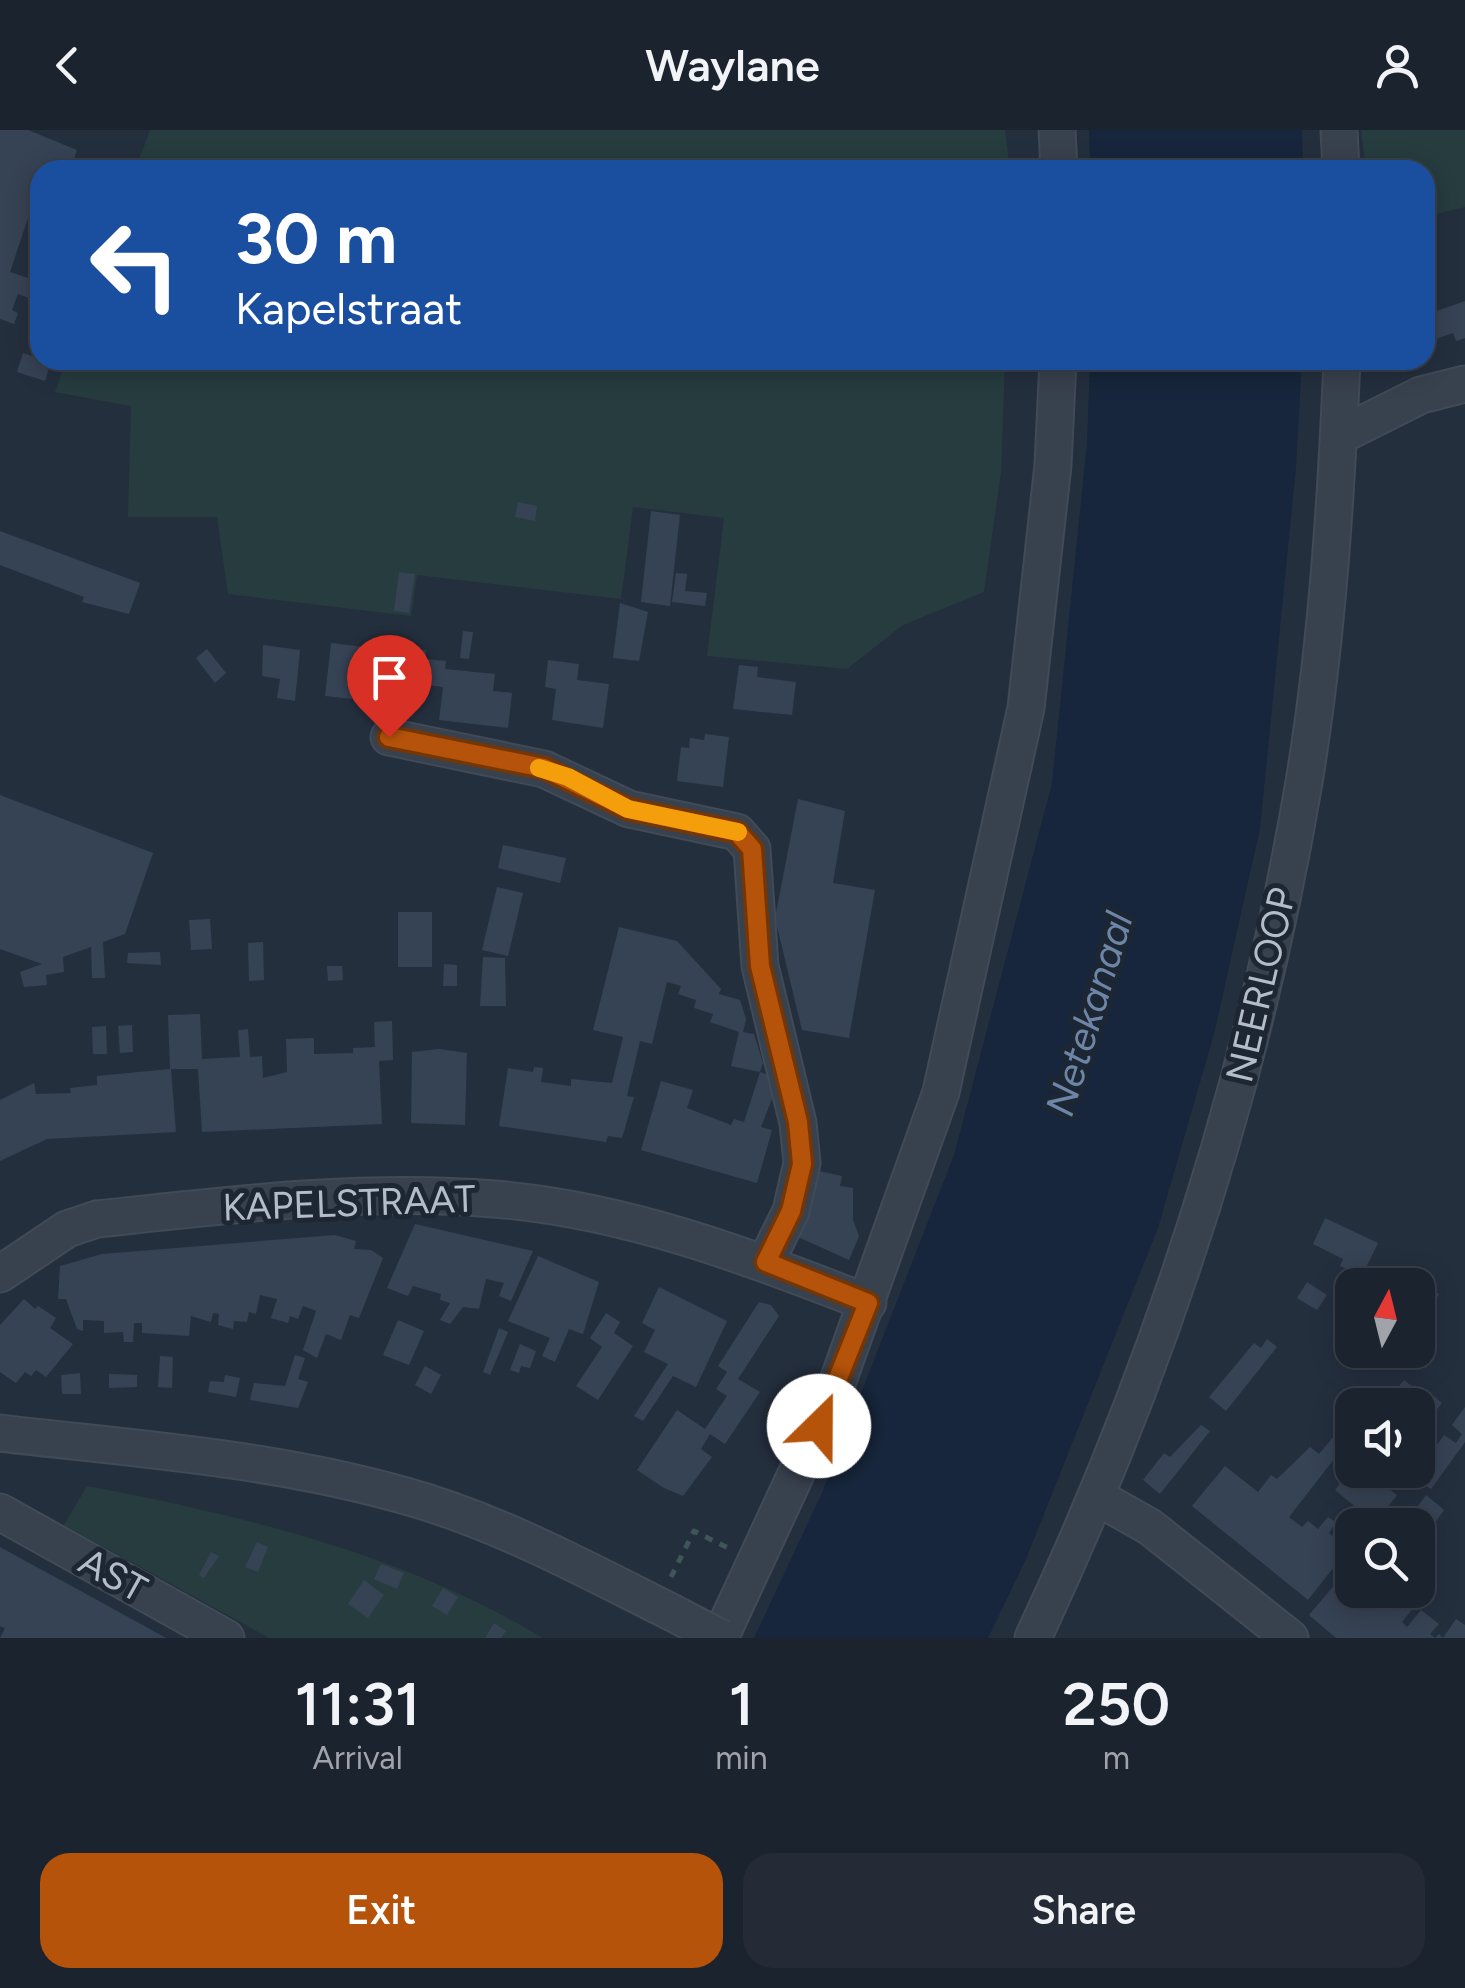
<!DOCTYPE html>
<html lang="en">
<head>
<meta charset="utf-8">
<style>
  body { margin:0; font-family:Figtree,sans-serif; background:#242b36; color:#f1f3f6; height:100vh; display:flex; flex-direction:column; font-size:38px; white-space:nowrap }
  * { box-sizing:border-box; margin:0 }
  p { font-size:32px; color:#a0a4aa }
  .icon { flex:none; width:55px; height:55px; fill:none; stroke:currentColor; stroke-width:2; stroke-linecap:round; stroke-linejoin:round }
  .map { position:relative; height:1508px; overflow:hidden }
  .panel { display:flex; flex-direction:column; background:#1b232e; flex:1 }
  .panel>* { flex:none }
  .top-card { position:absolute; left:30px; top:30px; width:1405px; height:210px; border-radius:30px; box-shadow:0 5px 25px #0003,0 0 0 2px #39404a; background:#1a4fa0; color:#fff; overflow:hidden }
  .needle { width:65px; rotate:7deg }
  .tools { position:absolute; left:1335px; top:1138px; display:grid; gap:20px }
  .tools a { display:grid; place-items:center; width:100px; height:100px; border-radius:20px; background:#1b232e; box-shadow:0 5px 25px #0003,0 0 0 2px #39404a; font-size:50px }
  .pin { position:absolute; display:grid; place-items:center; width:85px; height:85px; color:#fff; margin:-102px -42px; border-radius:50% 50% 50% 0; rotate:-45deg; box-shadow:0 0 10px #0007 }
  .pin .icon { rotate:45deg }
  .me { position:absolute; width:110px; margin:-55px; rotate:23deg; stroke-linejoin:round; filter:drop-shadow(0 0 8px #0008) }
  .turn { display:flex; align-items:center; gap:35px; height:210px; padding:0 40px; font-size:45px }
  .turn .icon { width:130px; height:130px; stroke-width:2.5 }
  .turn b { display:block; font-size:70px; line-height:85px }
  .eta { display:flex; justify-content:space-evenly; align-items:center; height:170px; text-align:center }
  .eta b { font-size:60px; font-weight:600; line-height:70px }
  .cta { display:flex; gap:20px; margin-top:auto; padding:20px 40px }
  .cta a { flex:1; height:115px; border-radius:30px; background:#b45309; color:#fff; font-size:40px; font-weight:600; line-height:115px; text-align:center }
  .cta a+a { background:#242b36; color:#f1f3f6 }
  header { display:flex; justify-content:space-between; align-items:center; height:130px; padding:0 40px; background:#1b232e; font-size:45px; font-weight:600 }
  .map>svg:first-child { display:block }
  .green { fill:#263c3f }
  .water { fill:#17263c }
  .building { fill:#364354 }
  .lines { fill:none; stroke-linecap:round; stroke-linejoin:round }
  .minor-casing { stroke:#414a57; stroke-width:39 }
  .path { stroke:#3f5557; stroke-width:5; stroke-dasharray:8 8; stroke-linecap:butt }
  .minor { stroke:#38414e; stroke-width:35 }
  .minor-bridge-casing { stroke:#414a57; stroke-width:39; stroke-linecap:butt }
  .minor-bridge { stroke:#38414e; stroke-width:35 }
  .route-casing { stroke:#753606; stroke-width:25 }
  .route { stroke:#b45309; stroke-width:18 }
  .slow { stroke:#f59e0b; stroke-width:18 }
  .labels { text-anchor:middle; dominant-baseline:central; stroke-width:10; stroke-linejoin:round; paint-order:stroke }
  .street-label { font-size:38px; fill:#b4bcc9; stroke:#1d2633 }
  .water-label { font-size:40px; font-style:italic; fill:#6d86a8; stroke:#1d2633 }
</style>
</head>
<body>
<header><svg class="icon" aria-label="back" viewBox="0 0 24 24"><path d="M15 5l-7 7 7 7"/></svg>Waylane<svg class="icon" aria-label="person" viewBox="0 0 24 24"><circle cx="12" cy="8" r="4"/><path d="M4 21q1-7 8-7t8 7"/></svg></header>
<div class="map">
<svg width="1465" height="1508" viewBox="0 0 1465 1508">
  <rect width="100%" height="100%" fill="#242f3e"/>
  <g class="green">
    <path d="M150 0H1005L1010 40H135Z"/>
    <path d="M1361 0H1465V77L1425 87V40H1366Z"/>
    <path d="M66 230H1005L1001 343 984 462 903 495 847 539 707 526 724 388 633 377 621 469 417 445 411 486 228 464 217 387H128L131 276 55 262Z"/>
    <path d="M87 1356C245 1386 403 1424 543 1508H269L64 1395Z"/>
  </g>
  <g class="water">
    <path d="M1089 0H1302L1303 40H1090Z"/>
    <path d="M1090 230H1302L1296 337 1260 699 1214 904 1158 1098 1026 1429 988 1508H754L822 1363 954 1025 1052 653 1087 313Z"/>
  </g>
  <g class="building">
    <path d="M0 0H28L77 20 70 40H40V51L31 48 28 59 37 61 40 75 33 73 10 142 40 152V172L18 164 12 180 18 183 14 194 0 189Z"/>
    <path d="M1465 171V208L1456 211 1453 203 1425 213V185Z"/>
    <path d="M23 223 51 232 45 251 17 242Z"/>
    <path d="M518 372 537 376 535 391 515 387Z"/>
    <path d="M651 381 680 385 670 476 641 472Z"/>
    <path d="M0 401 140 453 129 484 82 472 84 467 0 435Z"/>
    <path d="M399 442 415 444 409 483 394 481Z"/>
    <path d="M676 443 687 444 685 461 707 463 705 476 672 472Z"/>
    <path d="M620 473 648 482 639 531 613 528Z"/>
    <path d="M463 501 473 502 469 529 460 528Z"/>
    <path d="M331 513 373 518 372 525 393 527 392 540 404 542 401 574 325 566Z"/>
    <path d="M263 515 300 520 295 571 277 568 280 549 262 546Z"/>
    <path d="M207 519 226 543 215 553 196 528Z"/>
    <path d="M416 519 426 520 425 529 446 531 445 539 495 544 493 561 512 563 508 598 439 590 443 557 412 553Z"/>
    <path d="M548 530 579 534 577 550 609 554 603 598 552 590 556 559 545 557Z"/>
    <path d="M739 535 758 537 757 547 796 552 792 585 733 579Z"/>
    <path d="M705 604 729 607 723 657 677 651 681 617 689 618 690 608 704 610Z"/>
    <path d="M0 665 153 723 125 804 103 812 105 848H92L91 817 63 827 64 842 46 845 47 855 24 857 20 842 42 834 0 819Z"/>
    <path d="M798 669 845 681 833 753 875 760 849 908 802 900 775 788Z"/>
    <path d="M503 715 566 728 560 753 498 738Z"/>
    <path d="M497 757 523 763 508 826 482 820Z"/>
    <rect x="398" y="782" width="34" height="55"/>
    <path d="M210 789 212 819 191 820 189 790Z"/>
    <path d="M619 797 677 811 721 859 719 864 740 870 746 889 743 902 754 904 763 933 760 942 731 936 739 902 710 892 713 884 694 878 696 870 678 864 681 856 667 852 652 914 640 911 627 966 634 967 622 1008 608 1006 606 1012 499 996 508 938 533 942 534 937 543 938 541 952 571 956V949L612 953 623 907 593 900Z"/>
    <path d="M263 812 264 850 249 851 248 813Z"/>
    <path d="M160 822 161 835 127 833 128 823Z"/>
    <path d="M483 827 505 828 506 876H480Z"/>
    <path d="M444 834 457 835V856H443Z"/>
    <path d="M327 836H342L343 850 328 851Z"/>
    <path d="M200 884 202 929 240 927 238 900 248 899 250 927 262 926 263 948 287 942 286 909 314 908V924L353 923V918L375 917 374 892 392 891 393 930 379 931 382 994 202 1002 198 939H171L176 1002 47 1009 0 1031V970L34 953 36 964 71 963 70 958 97 955V946L170 939 168 885Z"/>
    <path d="M132 895 133 922 120 923 118 896Z"/>
    <path d="M106 896 107 924H93L92 897Z"/>
    <path d="M439 919 467 923 465 995 411 993 412 922Z"/>
    <path d="M760 942 769 945 775 961 761 997 772 1000 757 1053 641 1020 661 951 693 960 687 978 731 995 734 989 744 992Z"/>
    <path d="M819 1041 842 1046 840 1056 853 1058V1090L859 1106 849 1130 798 1107Z"/>
    <path d="M1325 1088 1378 1113 1362 1146 1340 1136 1343 1129 1313 1114Z"/>
    <path d="M415 1094 533 1121 511 1171 499 1166 504 1153 486 1149 479 1179 463 1177 450 1194 440 1190 450 1173 440 1170 441 1164 413 1156 408 1166 387 1158Z"/>
    <path d="M335 1105 356 1111 354 1119 371 1120 383 1128 359 1188 350 1185 341 1210 326 1204 317 1228 303 1220 316 1181 303 1176 298 1189 290 1186 288 1193 271 1188 277 1169 260 1165 256 1184 249 1182 247 1192 234 1191 233 1199 218 1195 219 1184 213 1183 211 1192 191 1186 189 1206 142 1203V1193H134L133 1212H124L123 1202 104 1203V1191L83 1190V1201L77 1199 66 1169H58L60 1136 102 1124Z"/>
    <path d="M538 1126 599 1152 583 1204 569 1199 555 1232 542 1226 550 1208 508 1191Z"/>
    <path d="M1307 1152 1327 1165 1317 1180 1297 1168Z"/>
    <path d="M659 1157 727 1191 696 1257 673 1246 643 1291 634 1286 668 1234 644 1222 655 1200 642 1193Z"/>
    <path d="M1426 1157 1439 1164 1423 1195 1418 1192V1174Z"/>
    <path d="M24 1169 35 1179 38 1176 56 1188 50 1198 73 1214 46 1247 36 1240 31 1246 25 1242 16 1253 0 1242V1195Z"/>
    <path d="M759 1172 771 1175 779 1186 738 1249 760 1262 725 1314 710 1304 701 1319 712 1327 683 1366 664 1358 637 1340 677 1280 705 1299 727 1266 716 1259 727 1242 718 1236Z"/>
    <path d="M606 1183 620 1192 614 1203 633 1216 598 1270 576 1256 602 1217 590 1208Z"/>
    <path d="M398 1190 424 1201 409 1235 383 1225Z"/>
    <path d="M499 1198 508 1202 490 1245 483 1242Z"/>
    <path d="M1267 1209 1277 1217 1226 1281 1209 1267 1254 1213 1261 1218Z"/>
    <path d="M1418 1212 1435 1224 1426 1238 1407 1226 1418 1220Z"/>
    <path d="M520 1214 536 1221 530 1238 521 1236 519 1243 510 1240Z"/>
    <path d="M1373 1220H1402L1393 1234Z"/>
    <path d="M295 1225 305 1228 298 1249 308 1252 298 1278 250 1270 254 1253 285 1256Z"/>
    <path d="M160 1226 173 1227 172 1258 158 1257Z"/>
    <path d="M425 1236 441 1245 431 1264 415 1255Z"/>
    <path d="M80 1243 81 1264H62L61 1245Z"/>
    <path d="M109 1244 137 1245V1257L109 1258Z"/>
    <path d="M225 1245 240 1248 236 1267 208 1262 210 1251 224 1252Z"/>
    <path d="M1404 1250 1414 1258 1401 1273 1391 1266Z"/>
    <path d="M1429 1262 1442 1273 1424 1296 1418 1291V1277Z"/>
    <path d="M1465 1277V1312L1431 1359 1413 1347 1444 1305 1456 1313 1462 1304 1452 1295Z"/>
    <path d="M1350 1287 1352 1306 1289 1387 1302 1397 1308 1391 1318 1399 1328 1387 1336 1392 1329 1403 1334 1407 1345 1396 1352 1403V1414L1308 1470 1192 1376 1225 1336 1258 1362 1271 1345 1277 1349 1310 1317 1319 1324Z"/>
    <path d="M1201 1295 1210 1301 1160 1364 1143 1350 1164 1323 1170 1327Z"/>
    <path d="M1349 1342 1373 1360 1384 1346 1393 1353 1388 1358 1397 1365 1374 1395H1359L1350 1388 1358 1379 1335 1360Z"/>
    <path d="M1426 1365 1444 1380 1418 1417V1395H1404Z"/>
    <path d="M257 1412 268 1417 258 1442 245 1437Z"/>
    <path d="M0 1417 99 1471 166 1508H0L5 1498 0 1496Z"/>
    <path d="M211 1422 219 1426 204 1448 199 1445Z"/>
    <path d="M381 1434 404 1443 397 1459 374 1449Z"/>
    <path d="M1342 1446 1352 1460H1394L1414 1477 1402 1492 1407 1497 1421 1480 1439 1494 1430 1504 1435 1508 1439 1504 1443 1508 1456 1489 1465 1495V1508H1336L1309 1485Z"/>
    <path d="M364 1450 384 1465 368 1488 348 1474Z"/>
    <path d="M443 1458 458 1467 447 1485 432 1476Z"/>
    <path d="M494 1493 506 1501 501 1508H485Z"/>
  </g>
  <g class="lines">
    <defs>
      <g id="minor">
        <path d="M1057 0 1059 40"/>
        <path d="M1339 0 1341 40"/>
        <path d="M1339 306 1421 265 1465 254"/>
        <path d="M389 607 544 639 629 679 737 702 752 719 760 836 798 993 802 1033 791 1081 766 1132"/>
        <path d="M0 1144 67 1099 97 1089C228 1075 362 1058 494 1069 623 1079 748 1126 868 1173"/>
        <path d="M0 1303C137 1319 273 1328 406 1366 499 1392 585 1439 671 1482"/>
        <path d="M1097 1367 1150 1397 1290 1508"/>
        <path d="M0 1382 226 1508"/>
        <path d="M720 1508 834 1262 941 962 1026 578 1053 335 1058 230"/>
        <path d="M1033 1508C1161 1235 1254 949 1304 652 1327 513 1336 371 1342 230"/>
      </g>
    </defs>
    <use href="#minor" class="minor-casing"/>
    <path class="path" d="M671 1447 694 1401 728 1418"/>
    <use href="#minor" class="minor"/>
    <defs>
      <path id="minor-bridge" d="M671 1482 721 1508"/>
    </defs>
    <use href="#minor-bridge" class="minor-bridge-casing"/>
    <use href="#minor-bridge" class="minor-bridge"/>
  </g>
  <g class="lines">
    <defs>
      <path id="route" d="M389 607 544 638 628 679 737 702 752 719 760 836 798 992 802 1034 791 1081 766 1132 868 1173 819 1296"/>
    </defs>
    <use href="#route" class="route-casing"/>
    <use href="#route" class="route"/>
    <path class="slow" d="M539 638 568 647 628 679 738 702"/>
  </g>
  <g class="labels">
    <g class="street-label">
      <text transform="translate(1261 855) rotate(-77)">NEERLOOP</text>
      <text transform="translate(349 1073) rotate(-2)">KAPELSTRAAT</text>
      <text transform="translate(113 1445) rotate(29)">AST</text>
    </g>
    <g class="water-label">
      <text transform="translate(1089 884) rotate(-73)">Netekanaal</text>
    </g>
  </g>
</svg>
<div class="tools">
<a><svg class="needle" viewBox="-14 -14 28 28"><path d="M0-13l5 13h-10z" fill="#e53935"/><path d="M0 13l5-13h-10z" fill="#a0a4aa"/></svg></a>
<a><svg class="icon" aria-label="sound" viewBox="0 0 24 24"><path d="M4 9h4l5-4v14l-5-4H4zM17 9q2 3 0 6"/></svg></a>
<a><svg class="icon" aria-label="search" viewBox="0 0 24 24"><circle cx="10" cy="10" r="6"/><path d="M15 15l6 6"/></svg></a>
</div>
<div class="pin" style="left:389px;top:607px;background:#d93025"><svg class="icon" aria-label="arrive" viewBox="0 0 24 24"><path d="M6 21V4h12l-3 4 3 4H6"/></svg></div>
<svg class="me" style="left:819px;top:1296px" viewBox="-20 -20 40 40"><circle r="19" fill="#fff"/><path d="M0-13L10 11 0 6-10 11z" fill="#b45309"/></svg>
<div class="top-card">
<div class="turn"><svg class="icon" aria-label="left" viewBox="0 0 24 24"><path d="M17 20v-9H6M10 6l-5 5 5 5"/></svg><div><b>30 m</b>Kapelstraat</div></div>
</div>
</div>
<section class="panel">
<div class="eta">
<div><b>11:31</b><p>Arrival</p></div>
<div><b>1</b><p>min</p></div>
<div><b>250</b><p>m</p></div>
</div>
<div class="cta"><a>Exit</a><a>Share</a></div>
</section>
</body>
</html>
